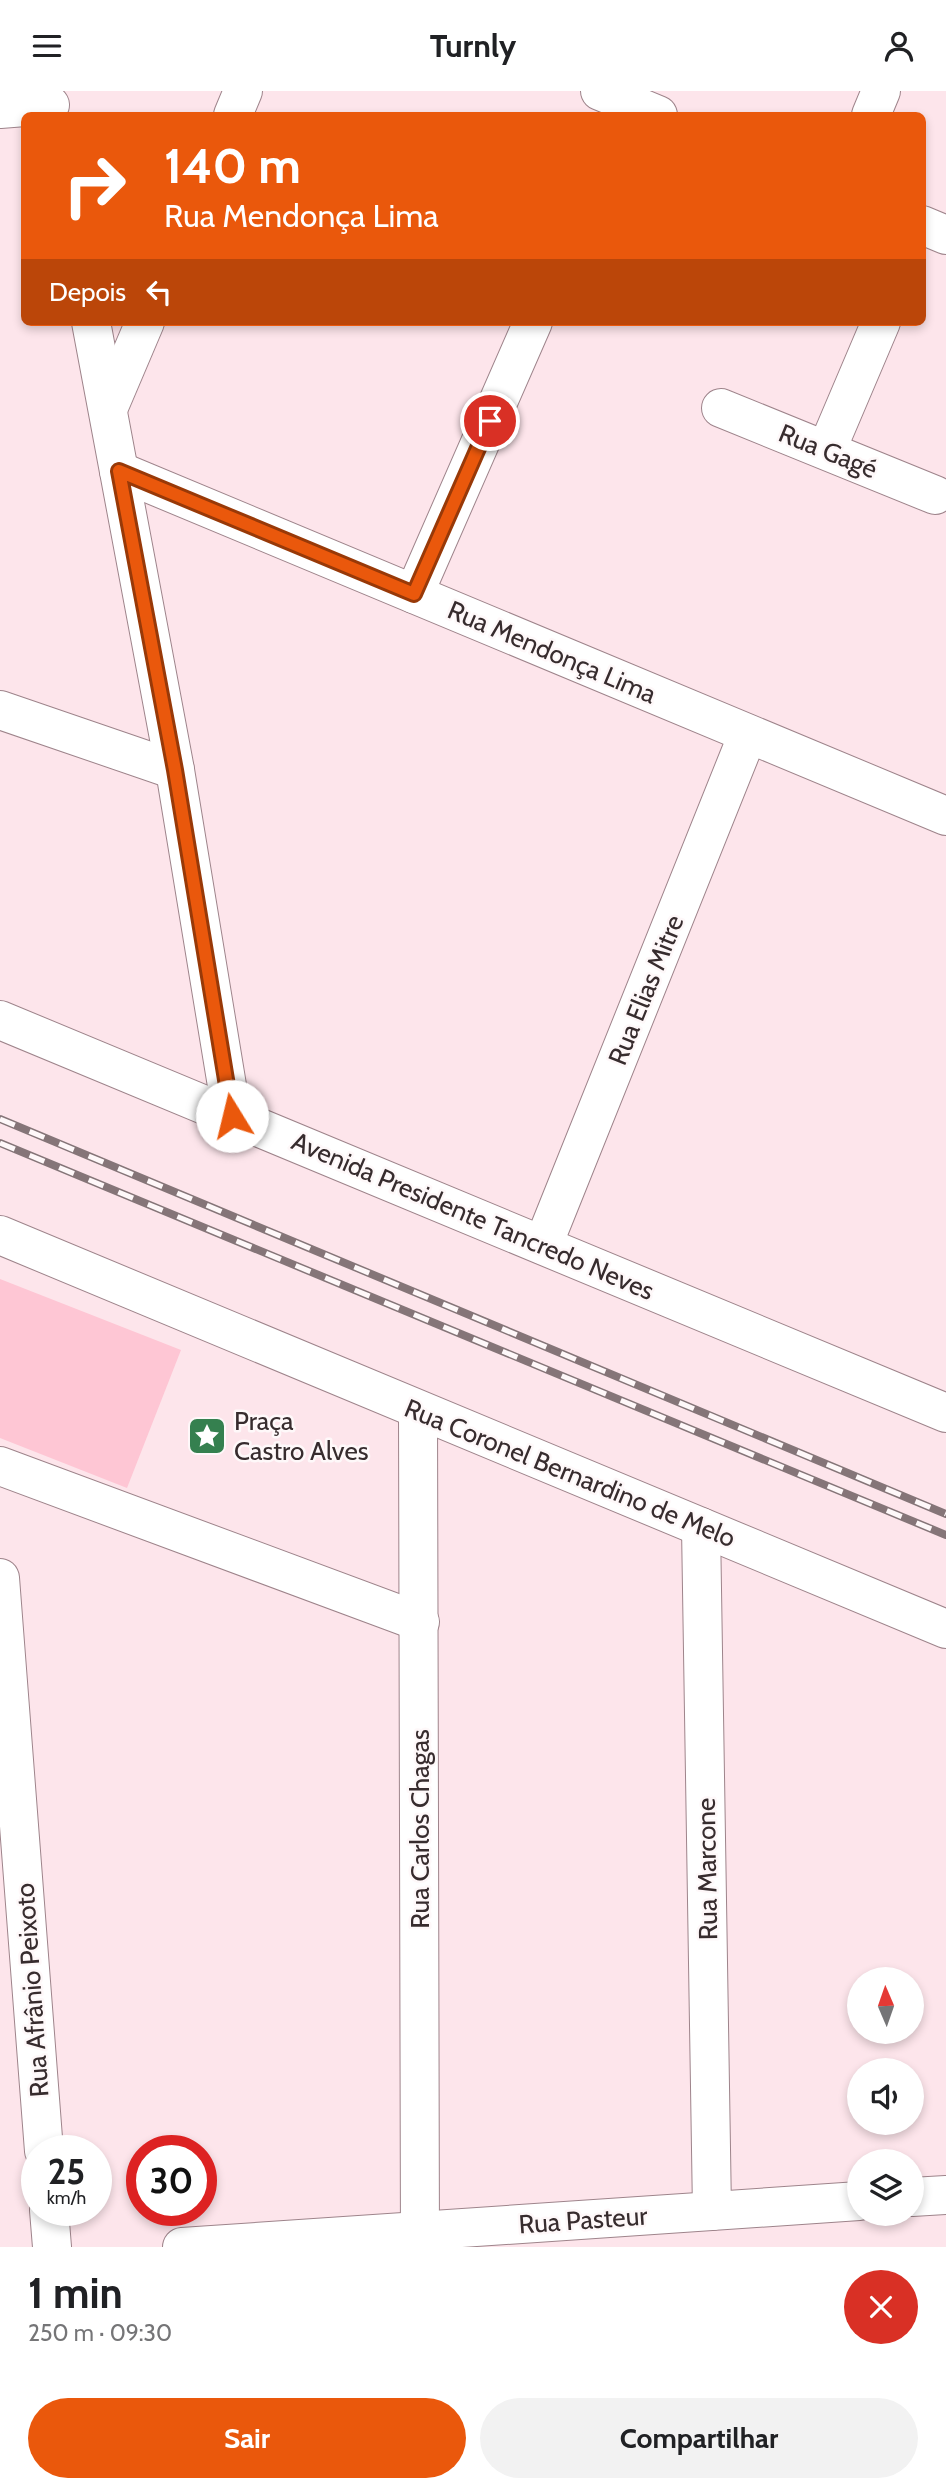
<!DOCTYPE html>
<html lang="pt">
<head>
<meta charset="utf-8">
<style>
  body { margin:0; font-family:Cabin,sans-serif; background:#f2f2f2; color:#202124; height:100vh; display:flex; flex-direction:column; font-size:26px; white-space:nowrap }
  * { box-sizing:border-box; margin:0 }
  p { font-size:23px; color:#757577 }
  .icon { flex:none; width:38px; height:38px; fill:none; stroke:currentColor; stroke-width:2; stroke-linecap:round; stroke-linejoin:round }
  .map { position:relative; height:2156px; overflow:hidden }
  .drawer { display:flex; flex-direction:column; background:#fff; flex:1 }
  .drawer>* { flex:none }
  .hud { position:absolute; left:21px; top:21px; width:905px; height:214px; border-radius:10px; box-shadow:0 4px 10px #0003; background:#ea580c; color:#fff; overflow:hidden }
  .needle { width:46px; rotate:358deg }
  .controls { position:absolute; left:847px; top:1876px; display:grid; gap:14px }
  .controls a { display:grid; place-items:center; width:77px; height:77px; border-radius:50%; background:#fff; box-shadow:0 4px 10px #0003; font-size:35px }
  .speed { position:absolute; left:21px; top:2044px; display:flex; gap:14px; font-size:35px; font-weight:700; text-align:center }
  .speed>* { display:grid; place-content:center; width:91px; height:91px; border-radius:50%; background:#fff; box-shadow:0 4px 10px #0003; line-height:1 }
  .speed small { font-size:18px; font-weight:400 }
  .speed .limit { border:10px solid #d22; background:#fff; color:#111 }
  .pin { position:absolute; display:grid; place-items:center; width:60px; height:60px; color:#fff; margin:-30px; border:4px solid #fff; border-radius:50%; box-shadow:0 2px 7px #0007 }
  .me { position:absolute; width:77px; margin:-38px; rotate:351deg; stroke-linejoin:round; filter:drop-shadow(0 0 5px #0008) }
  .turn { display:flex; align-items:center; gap:24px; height:147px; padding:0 28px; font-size:32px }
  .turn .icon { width:91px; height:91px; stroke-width:2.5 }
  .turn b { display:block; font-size:49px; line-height:60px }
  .then { display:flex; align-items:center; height:66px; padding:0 28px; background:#0003; gap:14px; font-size:26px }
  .round { display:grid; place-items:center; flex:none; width:74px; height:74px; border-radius:37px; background:#f2f2f2 }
  .head { display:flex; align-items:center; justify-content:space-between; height:119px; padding:0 28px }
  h1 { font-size:42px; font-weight:800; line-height:52px }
  .primary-button { display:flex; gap:14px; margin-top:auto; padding:14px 28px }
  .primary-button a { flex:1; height:80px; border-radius:42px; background:#ea580c; color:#fff; font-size:28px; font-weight:800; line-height:80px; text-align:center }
  .primary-button a+a { background:#f2f2f2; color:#202124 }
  header { display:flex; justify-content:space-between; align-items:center; height:91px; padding:0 28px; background:#fff; font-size:32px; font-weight:800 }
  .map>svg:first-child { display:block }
  .green { fill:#fec6d4 }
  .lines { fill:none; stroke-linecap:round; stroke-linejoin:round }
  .minor-casing { stroke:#9e848b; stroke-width:40 }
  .major-casing { stroke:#9e848b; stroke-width:40 }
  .minor { stroke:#fff; stroke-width:38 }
  .major { stroke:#fff; stroke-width:38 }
  .rail-casing { stroke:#857578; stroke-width:8 }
  .rail { stroke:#fef8f9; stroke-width:5; stroke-dasharray:16; stroke-linecap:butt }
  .route-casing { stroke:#983908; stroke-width:18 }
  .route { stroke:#ea580c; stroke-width:12 }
  .labels { text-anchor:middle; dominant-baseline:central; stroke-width:5; stroke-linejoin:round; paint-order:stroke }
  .street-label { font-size:26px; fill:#372c2e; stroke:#fef8f9 }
  .poi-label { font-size:26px; fill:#372c2e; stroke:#fef8f9; text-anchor:start }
</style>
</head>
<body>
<header><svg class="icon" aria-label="menu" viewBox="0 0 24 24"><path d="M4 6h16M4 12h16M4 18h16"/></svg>Turnly<svg class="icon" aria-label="person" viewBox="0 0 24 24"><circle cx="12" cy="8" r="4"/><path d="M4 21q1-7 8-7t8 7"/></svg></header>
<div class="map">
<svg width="946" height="2156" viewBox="0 0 946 2156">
  <rect width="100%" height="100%" fill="#fde5eb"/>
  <path class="green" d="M0 1188 181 1259 127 1397 0 1347Z"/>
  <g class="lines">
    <defs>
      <g id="minor">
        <path d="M600 0 658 24"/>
        <path d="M0 18 50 14"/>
        <path d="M233 24 243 0"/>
        <path d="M871 24 881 0"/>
        <path d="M922 134 946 144"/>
        <path d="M91 231 175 679 232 1025"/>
        <path d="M721 317 935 404"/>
        <path d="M108 318 145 231"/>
        <path d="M827 358 881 231"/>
        <path d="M119 380 946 725"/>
        <path d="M414 503 533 231"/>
        <path d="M0 619 175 679"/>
        <path d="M543 1154 748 643"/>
        <path d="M418 1319 420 2156"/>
        <path d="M0 1375 420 1531"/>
        <path d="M701 1436 712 2120"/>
        <path d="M0 1487 44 2060"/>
        <path d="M912 2106 946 2104"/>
        <path d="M49 2119 52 2156"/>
        <path d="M182 2156 859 2110"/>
      </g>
      <g id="major">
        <path d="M0 929 946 1322"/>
        <path d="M0 1144 946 1538"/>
      </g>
    </defs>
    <use href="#minor" class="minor-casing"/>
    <use href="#major" class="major-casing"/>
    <use href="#minor" class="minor"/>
    <use href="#major" class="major"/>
    <defs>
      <g id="rail">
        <path d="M0 1028 946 1423"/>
        <path d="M0 1052 946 1444"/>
      </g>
    </defs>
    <use href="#rail" class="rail-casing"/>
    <use href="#rail" class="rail"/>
  </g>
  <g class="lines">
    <defs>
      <path id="route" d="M232 1025 175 679 119 380 414 503 490 330"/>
    </defs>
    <use href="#route" class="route-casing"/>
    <use href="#route" class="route"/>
  </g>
  <defs>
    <symbol id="sight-square" viewBox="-11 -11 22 22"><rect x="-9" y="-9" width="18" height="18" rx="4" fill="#35804f" stroke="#fef8f9"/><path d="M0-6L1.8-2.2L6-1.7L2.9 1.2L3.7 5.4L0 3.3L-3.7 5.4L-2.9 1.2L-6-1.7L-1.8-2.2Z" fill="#fff"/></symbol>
  </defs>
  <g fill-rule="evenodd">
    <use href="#sight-square" x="185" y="1323" width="44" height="44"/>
  </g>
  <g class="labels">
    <g class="street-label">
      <text transform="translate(828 360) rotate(22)">Rua Gagé</text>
      <text transform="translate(552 561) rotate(23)">Rua Mendonça Lima</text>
      <text transform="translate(646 899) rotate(-68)">Rua Elias Mitre</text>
      <text transform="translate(473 1125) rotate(23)">Avenida Presidente Tancredo Neves</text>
      <text transform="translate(570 1382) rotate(22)">Rua Coronel Bernardino de Melo</text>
      <text transform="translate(420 1738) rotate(-90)">Rua Carlos Chagas</text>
      <text transform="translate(707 1778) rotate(-91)">Rua Marcone</text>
      <text transform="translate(32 1899) rotate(-94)">Rua Afrânio Peixoto</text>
      <text transform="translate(583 2129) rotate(-4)">Rua Pasteur</text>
    </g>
    <g class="poi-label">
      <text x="234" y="1330">Praça<tspan x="234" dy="30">Castro Alves</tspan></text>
    </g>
  </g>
</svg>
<div class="controls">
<a><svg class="needle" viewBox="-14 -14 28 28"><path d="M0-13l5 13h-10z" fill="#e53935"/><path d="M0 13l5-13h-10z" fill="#757577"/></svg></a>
<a><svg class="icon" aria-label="sound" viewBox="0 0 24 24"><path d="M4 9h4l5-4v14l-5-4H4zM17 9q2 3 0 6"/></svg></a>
<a><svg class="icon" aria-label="layers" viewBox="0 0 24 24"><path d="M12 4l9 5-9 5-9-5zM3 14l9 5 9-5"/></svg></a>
</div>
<div class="speed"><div>25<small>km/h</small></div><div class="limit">30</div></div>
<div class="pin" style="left:490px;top:330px;background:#d93025"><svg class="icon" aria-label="arrive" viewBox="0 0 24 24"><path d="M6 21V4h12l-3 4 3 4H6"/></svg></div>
<svg class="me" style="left:232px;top:1025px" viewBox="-20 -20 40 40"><circle r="19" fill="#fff"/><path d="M0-13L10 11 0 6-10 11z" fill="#ea580c"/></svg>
<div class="hud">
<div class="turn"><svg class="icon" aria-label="right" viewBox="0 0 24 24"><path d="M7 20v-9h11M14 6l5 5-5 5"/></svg><div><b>140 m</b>Rua Mendonça Lima</div></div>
<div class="then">Depois<svg class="icon" aria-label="left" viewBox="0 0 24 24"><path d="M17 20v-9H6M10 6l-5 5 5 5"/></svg></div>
</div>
</div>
<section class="drawer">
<div class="head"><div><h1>1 min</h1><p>250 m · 09:30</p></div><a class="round" style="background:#d93025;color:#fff"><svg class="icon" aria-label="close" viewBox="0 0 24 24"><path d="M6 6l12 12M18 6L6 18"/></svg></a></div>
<div class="primary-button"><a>Sair</a><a>Compartilhar</a></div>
</section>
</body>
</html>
